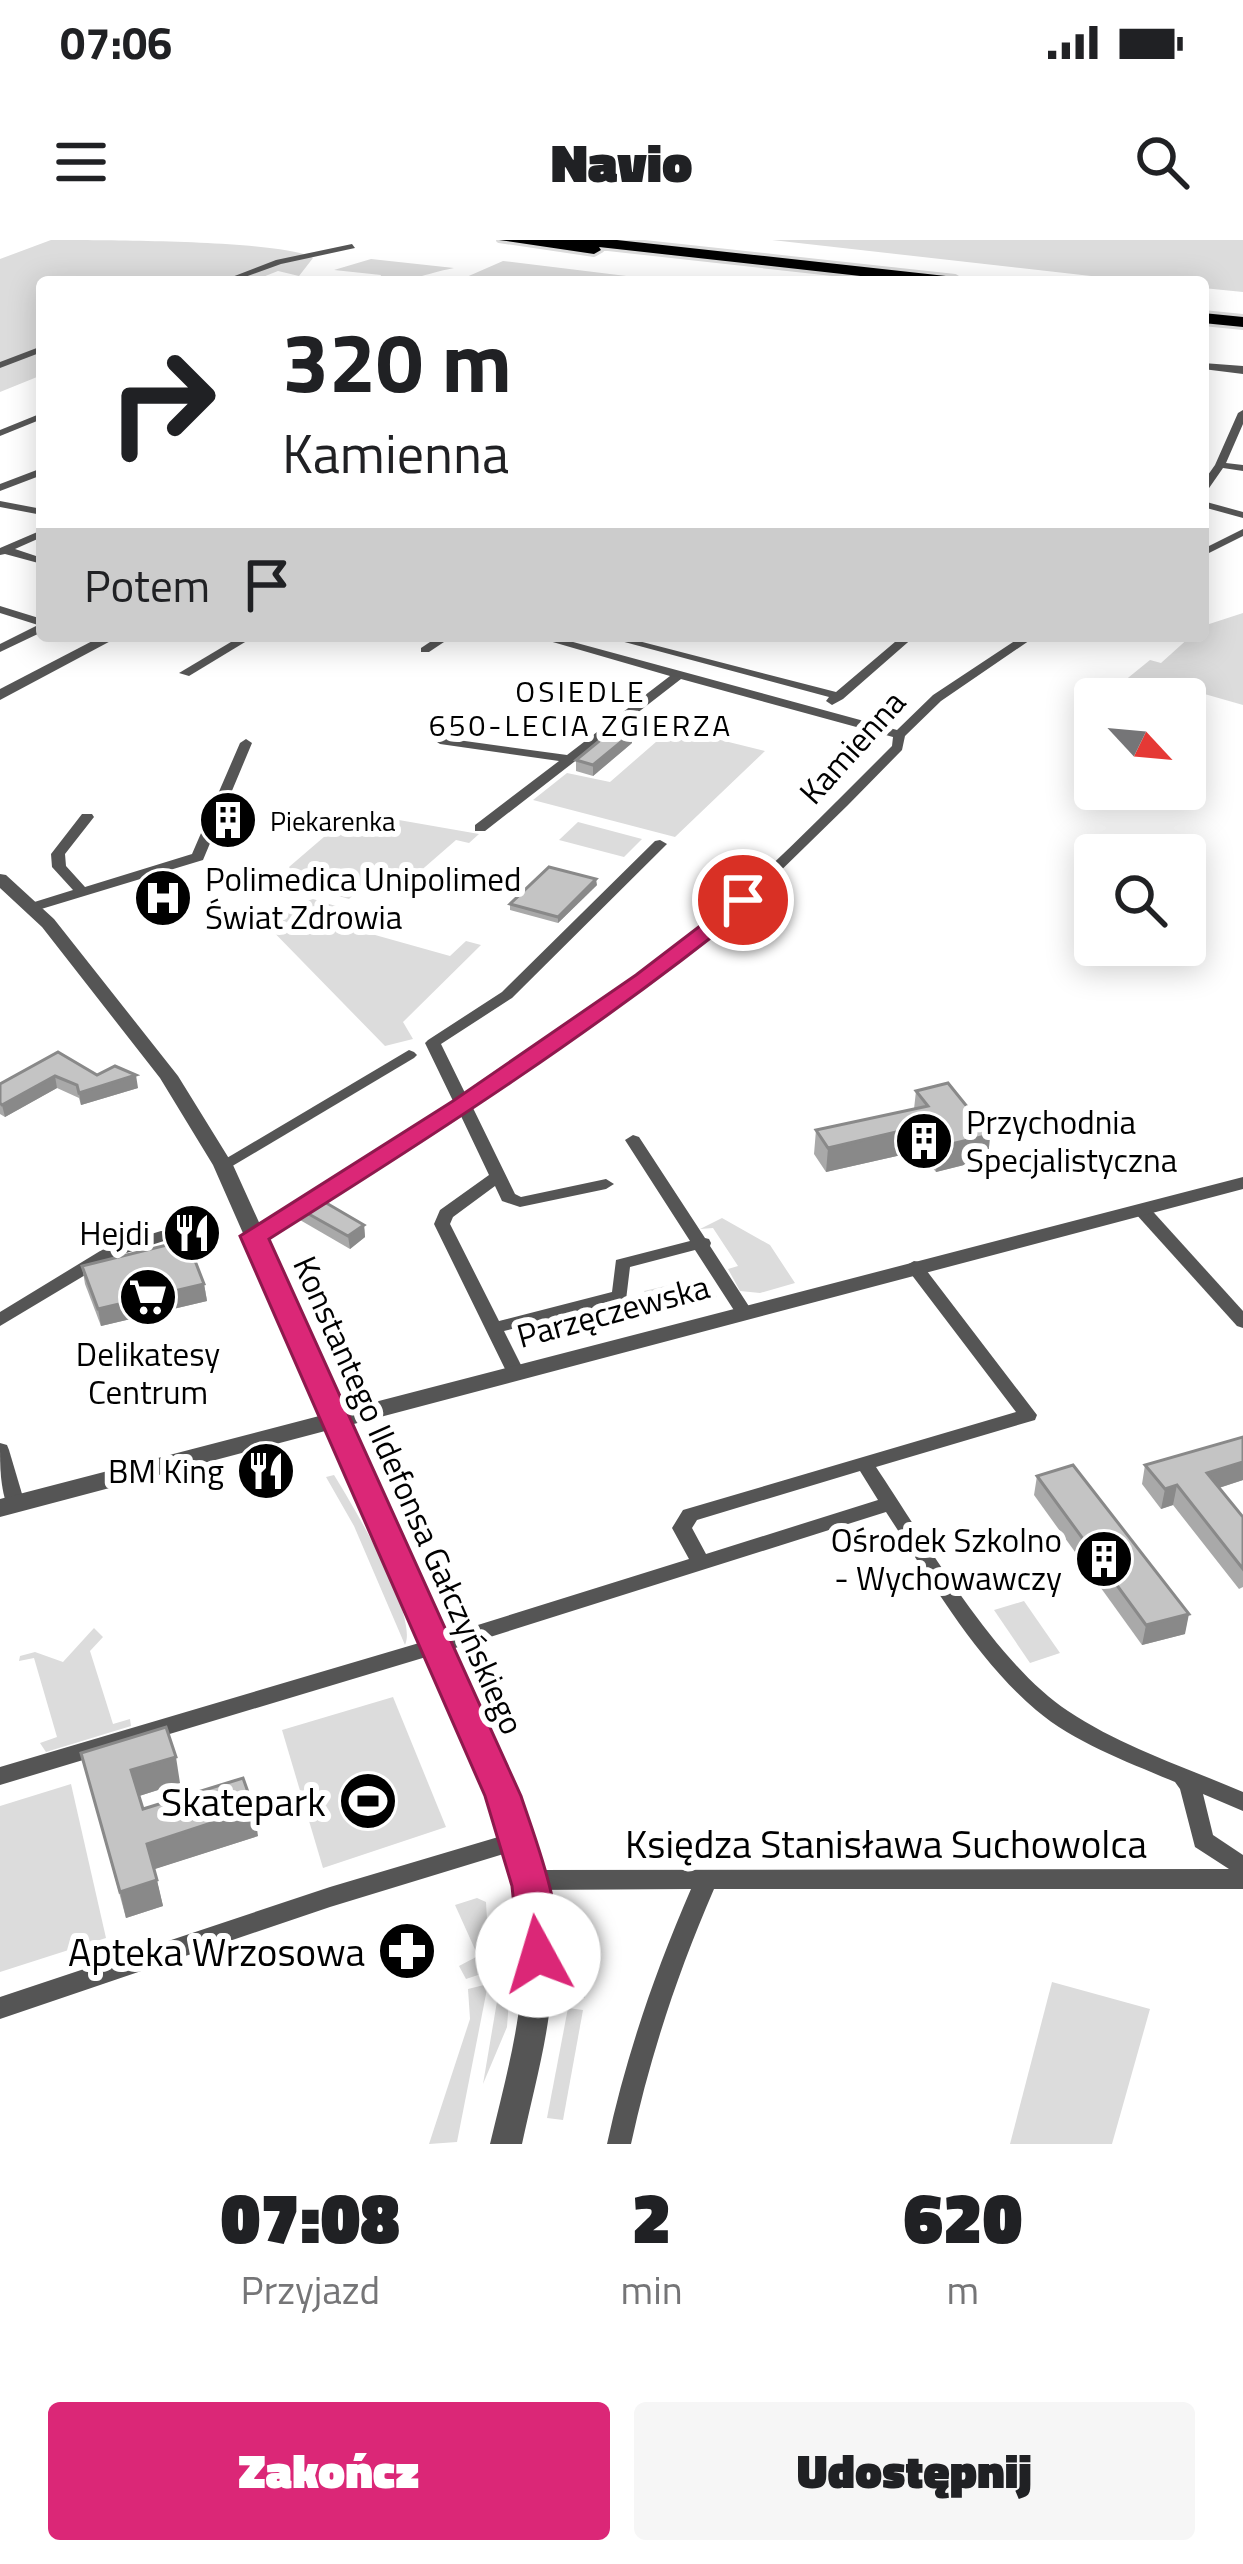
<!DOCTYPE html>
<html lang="pl">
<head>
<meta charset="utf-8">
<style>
  body { margin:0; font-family:"Titillium Web",sans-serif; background:#f6f6f6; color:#202124; height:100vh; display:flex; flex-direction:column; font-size:45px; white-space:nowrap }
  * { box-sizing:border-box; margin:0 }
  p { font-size:39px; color:#757577 }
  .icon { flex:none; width:66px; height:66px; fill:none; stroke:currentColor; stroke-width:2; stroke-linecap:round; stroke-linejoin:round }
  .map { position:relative; height:1904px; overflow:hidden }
  .side { display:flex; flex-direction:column; background:#fff; flex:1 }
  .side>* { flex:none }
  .banner { position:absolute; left:36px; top:36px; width:1173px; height:366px; border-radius:12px; box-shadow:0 6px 30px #0003; background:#fff; color:#202124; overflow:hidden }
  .needle { width:78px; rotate:116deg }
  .fabs { position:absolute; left:1074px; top:438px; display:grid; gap:24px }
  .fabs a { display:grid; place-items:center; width:132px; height:132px; border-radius:12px; background:#fff; box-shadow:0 6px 30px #0003; font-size:60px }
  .pin { position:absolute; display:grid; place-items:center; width:102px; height:102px; color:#fff; margin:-51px; border:6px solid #fff; border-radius:50%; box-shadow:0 3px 12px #0007 }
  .me { position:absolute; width:132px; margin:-66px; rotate:354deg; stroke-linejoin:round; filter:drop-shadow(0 0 9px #0008) }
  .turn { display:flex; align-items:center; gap:42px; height:252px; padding:0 48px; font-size:54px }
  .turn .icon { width:156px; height:156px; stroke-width:2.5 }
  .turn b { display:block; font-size:84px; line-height:102px }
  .then { display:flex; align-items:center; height:114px; padding:0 48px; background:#0003; gap:24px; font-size:45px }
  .eta { display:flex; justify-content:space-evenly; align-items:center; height:204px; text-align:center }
  .eta b { font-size:72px; font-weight:800; line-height:84px }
  .cta { display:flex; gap:24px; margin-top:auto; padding:24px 48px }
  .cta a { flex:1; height:138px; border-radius:12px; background:#db2777; color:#fff; font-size:48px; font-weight:800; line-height:138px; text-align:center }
  .cta a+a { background:#f6f6f6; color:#202124 }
  .status { display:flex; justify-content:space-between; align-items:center; height:84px; padding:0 60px; background:#fff; direction:ltr }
  .status svg { height:33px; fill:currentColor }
  header { display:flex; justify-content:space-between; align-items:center; height:156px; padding:0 48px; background:#fff; font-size:54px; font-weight:800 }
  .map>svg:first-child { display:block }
  .green { fill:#dcdcdc }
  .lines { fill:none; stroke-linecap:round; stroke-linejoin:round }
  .motorway-casing { stroke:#dbdbdb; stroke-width:6 }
  .minor { fill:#555; fill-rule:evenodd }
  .tertiary { fill:#555; fill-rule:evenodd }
  .motorway { fill:#000; fill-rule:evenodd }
  .wall { fill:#a9a9a9 }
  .shaded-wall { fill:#898989 }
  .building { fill:#c4c4c4; stroke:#898989; stroke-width:3 }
  .route { fill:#db2777; stroke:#8e194d; stroke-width:3 }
  .labels { text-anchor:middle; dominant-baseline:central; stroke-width:12; stroke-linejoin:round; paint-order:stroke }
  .far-poi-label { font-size:27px; fill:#000; stroke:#fff; text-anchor:start }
  .far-neighbourhood-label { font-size:30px; letter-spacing:3px; fill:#000; stroke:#fff }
  .street-label { font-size:33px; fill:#000; stroke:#fff }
  .poi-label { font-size:33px; fill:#000; stroke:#fff; text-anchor:end }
  .near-poi-label { font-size:39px; fill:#000; stroke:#fff; text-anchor:end }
  .near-street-label { font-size:39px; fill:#000; stroke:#fff }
</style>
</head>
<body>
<div class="status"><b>07:06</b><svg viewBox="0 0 49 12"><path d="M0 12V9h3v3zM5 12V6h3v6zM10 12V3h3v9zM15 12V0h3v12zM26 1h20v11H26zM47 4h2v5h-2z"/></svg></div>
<header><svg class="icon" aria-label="menu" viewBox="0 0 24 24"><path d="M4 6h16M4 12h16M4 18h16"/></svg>Navio<svg class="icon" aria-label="search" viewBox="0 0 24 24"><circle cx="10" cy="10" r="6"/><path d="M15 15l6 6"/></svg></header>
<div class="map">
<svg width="1243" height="1904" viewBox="0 0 1243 1904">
  <rect width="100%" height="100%" fill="#fff"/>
  <g class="green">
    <path d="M51 0C97 0 287 0 313 18L299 36 278 31 250 42H42V135L0 152V19Z"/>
    <path d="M772 0H1243V52L1203 48V42H1144Z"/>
    <path d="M371 19 454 28C423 34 412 42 379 42L381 35 334 30Z"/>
    <path d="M503 21 659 40 455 42Z"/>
    <path d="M1243 373V465L1152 439 1128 459H1102L1150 420 1161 423 1191 396H1203V386Z"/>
    <path d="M672 488 765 511 675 597 533 560 567 533 610 542Z"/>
    <path d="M353 572 479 594 469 603 456 600 402 647 370 639 349 659 301 645 289 627Z"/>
    <path d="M578 582 642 599 624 617 559 600Z"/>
    <path d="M313 659 381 680 368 693 450 716 466 701 481 705 403 782 413 799 385 806 259 677Z"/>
    <path d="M722 978 770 1005 795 1043 760 1053 740 1051 728 1029 738 1026 713 988 700 989Z"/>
    <path d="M704 1037 717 1057 656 1073 644 1051Z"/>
    <path d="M334 1235C352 1264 419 1376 405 1405L354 1286 326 1237Z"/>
    <path d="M1024 1361 1060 1413 1030 1423 994 1370Z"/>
    <path d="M94 1388 103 1397 90 1411 113 1484 130 1479 131 1486 46 1512 40 1503 57 1497 34 1418 19 1421 20 1416 35 1412 63 1422Z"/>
    <path d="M393 1457 446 1587 323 1628 282 1490Z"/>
    <path d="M71 1544 106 1698 0 1732V1566Z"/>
    <path d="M477 1658 486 1662 490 1731 466 1739 459 1726 478 1716 455 1665Z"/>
    <path d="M567 1688 585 1693V1758L570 1757 562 1742Z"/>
    <path d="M508 1693H514L507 1787 483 1844 502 1732V1699Z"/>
    <path d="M1052 1742 1150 1769 1112 1904H1010Z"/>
    <path d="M488 1744 457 1902 429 1904 470 1779 468 1749Z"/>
    <path d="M568 1768 583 1770 563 1880 547 1878Z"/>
  </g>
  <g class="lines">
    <defs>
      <g id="motorway">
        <path d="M499 0H617L955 37 963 42H914L599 7 601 10 594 14Z"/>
        <path d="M1203 73 1243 77V87L1203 83Z"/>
      </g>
    </defs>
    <use href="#motorway" class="motorway-casing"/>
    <g class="minor">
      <path d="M352 4 355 8 281 24 231 42H219L276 20Z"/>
      <path d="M42 106V112L0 128V122Z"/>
      <path d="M1243 170V184L1226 223 1243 225V231L1223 228 1207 251 1203 252V242L1215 225 1238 173Z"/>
      <path d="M42 173V179L0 196V190Z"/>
      <path d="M42 228V235L0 251V244Z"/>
      <path d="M0 261 42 269V275L0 267Z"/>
      <path d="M1203 261 1243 272V278L1203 267Z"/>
      <path d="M1243 289V296L1203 316V309Z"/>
      <path d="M42 290V297L15 309 42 318V324L5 314 0 315V308Z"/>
      <path d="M0 366 42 379V392L0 412V404L38 385 0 373Z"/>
      <path d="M241 396H255L189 436 179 433Z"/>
      <path d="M439 396H453L429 412H421V408Z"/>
      <path d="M532 396H551L897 490 933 455 1022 396H1036L941 461 905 496 902 510 848 565 765 646 707 697 627 760 472 866 515 954 521 957 606 939 614 944 606 949 520 967 502 961 495 946 453 977 450 984 499 1081 612 1052 616 1020 690 1001 625 900 633 895 639 897 705 998 709 999 711 1003 710 1006 752 1071 749 1075H737L695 1010 630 1027 626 1060 504 1091 524 1131 521 1135H509L506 1131 434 984 440 970 489 935 460 874 260 1000H248L246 996 454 863 425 803 428 800 502 752 655 601 660 600 667 604 512 758 441 804 466 855C546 804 626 751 699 690 767 633 829 569 892 506L893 497 681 439 485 591H475V585L559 521 440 504 434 500 436 497 567 515 670 436Z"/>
      <path d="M902 396H915L843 459 832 465 826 461 829 457 617 400 623 397 836 452Z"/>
      <path d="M246 499 252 503 203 620 38 670H28V664L73 650 52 627 51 614 82 574H92L94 577 65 614 66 626 85 647 192 614 240 503Z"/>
      <path d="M409 810 414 812 417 815 414 818 229 928H217L215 925Z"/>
      <path d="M1141 964 1147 965 1243 1071V1088L1237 1086 1135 973 1133 969Z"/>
      <path d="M161 991 167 992 169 996 167 1000 117 1016 0 1086V1072L105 1008Z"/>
      <path d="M914 1021 920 1022 1037 1175 1035 1180 876 1227C925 1300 995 1423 1068 1471 1122 1507 1185 1527 1243 1552V1571L1203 1554 1213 1595 1243 1615V1649H714C678 1732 650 1816 631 1904H607C626 1816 655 1732 691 1649L529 1650 521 1647 518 1640 521 1633 529 1630 1229 1629 1195 1607 1180 1549 1175 1542C1128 1522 1075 1503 1036 1470 974 1417 930 1339 886 1272L436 1414 0 1545V1527L436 1398 689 1319 672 1288 683 1270 1016 1172 908 1030 905 1026ZM860 1231 878 1260 706 1314 692 1288 697 1280Z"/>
      <path d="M0 1203 7 1205 9 1210 25 1264 22 1269H8C0 1247 0 1227 0 1203Z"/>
      <path d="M518 1591 526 1593 529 1600 526 1607 330 1667 0 1779V1757L330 1647Z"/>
    </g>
    <g class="tertiary">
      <path d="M1203 123 1243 126V134L1203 129Z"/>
      <path d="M102 396H120L0 460V449Z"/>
      <path d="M0 634 6 635 54 679 178 836 233 925 344 1170 1243 937V949L350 1185C388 1268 426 1352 464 1436 502 1521 549 1609 553 1705 556 1772 536 1839 522 1904H490C507 1832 529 1758 522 1683 518 1639 503 1597 490 1556L329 1190 0 1277V1259L323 1175 213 925 160 838 42 687 0 648Z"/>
    </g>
    <use href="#motorway" class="motorway"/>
  </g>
  <g class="wall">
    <path d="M632 503 593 536 576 531V520Z"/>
    <path d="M597 645 558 683 510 670V664Z"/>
    <path d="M58 812 97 835 138 848 81 865 79 858 57 848 5 877 0 874V844Z"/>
    <path d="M916 851 990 895 988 919 936 932 919 911 826 932 814 914 816 890 914 869Z"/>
    <path d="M298 968 364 985 365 997 350 1009 300 980Z"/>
    <path d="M82 1026 204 1044 207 1061 101 1086 85 1044Z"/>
    <path d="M1243 1197V1240L1219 1248 1243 1277V1347L1239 1349 1173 1265 1161 1269 1142 1244 1145 1225Z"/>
    <path d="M1037 1236 1185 1394 1142 1405 1034 1255Z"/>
    <path d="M81 1513 180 1543 139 1556 143 1569 258 1596 154 1629 163 1666 126 1678Z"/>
  </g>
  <g class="shaded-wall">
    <path d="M632 493V503L593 536V525Z"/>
    <path d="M596 639 597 645 558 683V677Z"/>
    <path d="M136 835 138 848 81 865 79 853Z"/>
    <path d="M55 836 57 848 5 877 2 865Z"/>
    <path d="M922 886 919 911 826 932 828 908Z"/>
    <path d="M990 895 988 919 936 932 938 907Z"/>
    <path d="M364 985 365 997 350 1009 348 996Z"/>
    <path d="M204 1044 207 1061 101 1086 98 1069Z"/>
    <path d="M1243 1222V1240L1203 1253 1207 1233Z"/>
    <path d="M1177 1245 1173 1265 1161 1269 1165 1249Z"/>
    <path d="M1189 1374 1185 1394 1142 1405 1146 1385Z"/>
    <path d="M176 1517 180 1543 136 1557 131 1530Z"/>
    <path d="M254 1569 258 1596 152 1630 147 1604Z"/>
    <path d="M157 1640 163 1666 126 1678 120 1652Z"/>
  </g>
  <g class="building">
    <path d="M615 488 632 493 593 525 576 520Z"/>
    <path d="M549 627 596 639 558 677 510 664Z"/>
    <path d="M58 812 97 835 115 826 136 835 79 853 77 845 55 836 2 865 0 863V844Z"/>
    <path d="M948 843 990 895 938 907 922 886 828 908 816 890 928 866 916 851Z"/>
    <path d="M316 957 364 985 348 996 298 968Z"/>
    <path d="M187 1000 204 1044 98 1069 82 1026Z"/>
    <path d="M1243 1197V1222L1207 1233 1243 1277V1329L1177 1245 1165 1249 1145 1225Z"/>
    <path d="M1073 1225 1189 1374 1146 1385 1037 1236Z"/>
    <path d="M166 1487 176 1517 131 1530 143 1569 243 1538 254 1569 147 1604 157 1640 120 1652 81 1513Z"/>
  </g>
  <path class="route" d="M743 653 752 655V665C599 789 436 894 269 999L521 1556C534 1596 571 1688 552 1727L538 1732 525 1727 519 1715 512 1646 485 1556 240 996 453 861 636 735Z"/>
  <defs>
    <symbol id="building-disc" viewBox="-11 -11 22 22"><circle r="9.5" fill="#000" stroke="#fff"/><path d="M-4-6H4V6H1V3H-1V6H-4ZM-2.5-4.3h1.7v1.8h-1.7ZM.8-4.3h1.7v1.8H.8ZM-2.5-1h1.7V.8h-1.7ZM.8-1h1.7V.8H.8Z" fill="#fff"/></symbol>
    <symbol id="hospital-disc" viewBox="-11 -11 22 22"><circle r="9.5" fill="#000" stroke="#fff"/><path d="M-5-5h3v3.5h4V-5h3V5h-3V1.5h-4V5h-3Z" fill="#fff"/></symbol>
    <symbol id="restaurant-disc" viewBox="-11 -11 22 22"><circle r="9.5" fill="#000" stroke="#fff"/><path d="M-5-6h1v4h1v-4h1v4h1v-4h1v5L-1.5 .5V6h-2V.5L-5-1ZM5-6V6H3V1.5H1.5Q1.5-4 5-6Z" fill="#fff"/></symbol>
    <symbol id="supermarket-disc" viewBox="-11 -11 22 22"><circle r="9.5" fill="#000" stroke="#fff"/><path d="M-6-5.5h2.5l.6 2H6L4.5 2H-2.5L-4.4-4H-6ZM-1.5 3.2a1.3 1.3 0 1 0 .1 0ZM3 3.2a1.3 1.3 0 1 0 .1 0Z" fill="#fff"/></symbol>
    <symbol id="stadium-disc" viewBox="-11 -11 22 22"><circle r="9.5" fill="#000" stroke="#fff"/><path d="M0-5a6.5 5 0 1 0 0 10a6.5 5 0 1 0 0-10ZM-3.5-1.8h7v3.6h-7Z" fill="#fff"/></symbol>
    <symbol id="pharmacy-disc" viewBox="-11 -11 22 22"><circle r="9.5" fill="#000" stroke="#fff"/><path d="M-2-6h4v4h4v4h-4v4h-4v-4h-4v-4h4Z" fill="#fff"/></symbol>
  </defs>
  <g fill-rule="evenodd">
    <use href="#building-disc" x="195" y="547" width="66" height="66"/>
    <use href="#hospital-disc" x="130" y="625" width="66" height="66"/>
    <use href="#building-disc" x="891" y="868" width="66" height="66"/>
    <use href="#restaurant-disc" x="159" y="960" width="66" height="66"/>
    <use href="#supermarket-disc" x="115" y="1024" width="66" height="66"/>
    <use href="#restaurant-disc" x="233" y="1198" width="66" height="66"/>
    <use href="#building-disc" x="1071" y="1286" width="66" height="66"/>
    <use href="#stadium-disc" x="335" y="1528" width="66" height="66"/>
    <use href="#pharmacy-disc" x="374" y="1678" width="66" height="66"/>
  </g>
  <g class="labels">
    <g class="far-poi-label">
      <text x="270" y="580">Piekarenka</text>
    </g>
    <g class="far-neighbourhood-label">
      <text x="581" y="451">OSIEDLE<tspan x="581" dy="34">650-LECIA ZGIERZA</tspan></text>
    </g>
    <g class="street-label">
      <text transform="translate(852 507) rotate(-48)">Kamienna</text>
      <text transform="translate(613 1071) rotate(-15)">Parzęczewska</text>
      <text transform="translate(409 1255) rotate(66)">Konstantego Ildefonsa Gałczyńskiego</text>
    </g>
    <g class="poi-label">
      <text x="205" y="639" text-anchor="start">Polimedica Unipolimed<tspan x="205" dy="38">Świat Zdrowia</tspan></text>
      <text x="966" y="882" text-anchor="start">Przychodnia<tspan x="966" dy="38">Specjalistyczna</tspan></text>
      <text x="150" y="993">Hejdi</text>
      <text x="148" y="1114" text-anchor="middle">Delikatesy<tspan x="148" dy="38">Centrum</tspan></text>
      <text x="224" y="1231">BM King</text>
      <text x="1062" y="1300">Ośrodek Szkolno<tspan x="1062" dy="38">- Wychowawczy</tspan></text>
    </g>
    <g class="near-poi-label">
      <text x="326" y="1561">Skatepark</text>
      <text x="365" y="1711">Apteka Wrzosowa</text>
    </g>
    <g class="near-street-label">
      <text x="886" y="1603">Księdza Stanisława Suchowolca</text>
    </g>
  </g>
</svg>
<div class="fabs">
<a><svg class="needle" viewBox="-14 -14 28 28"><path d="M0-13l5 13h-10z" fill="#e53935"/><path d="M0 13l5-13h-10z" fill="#757577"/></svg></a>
<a><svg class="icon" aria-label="search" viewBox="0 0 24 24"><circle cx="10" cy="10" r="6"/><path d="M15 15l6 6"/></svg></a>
</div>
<div class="pin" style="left:743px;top:660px;background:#d93025"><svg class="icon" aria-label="arrive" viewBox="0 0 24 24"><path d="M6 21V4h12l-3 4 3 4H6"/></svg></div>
<svg class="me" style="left:538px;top:1715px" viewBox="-20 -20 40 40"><circle r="19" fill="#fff"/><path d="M0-13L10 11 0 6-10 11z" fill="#db2777"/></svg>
<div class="banner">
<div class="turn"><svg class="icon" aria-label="right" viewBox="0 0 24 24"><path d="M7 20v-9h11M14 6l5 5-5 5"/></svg><div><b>320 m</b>Kamienna</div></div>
<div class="then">Potem<svg class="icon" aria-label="arrive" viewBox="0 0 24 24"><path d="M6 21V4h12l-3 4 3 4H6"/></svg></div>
</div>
</div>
<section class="side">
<div class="eta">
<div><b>07:08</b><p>Przyjazd</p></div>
<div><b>2</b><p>min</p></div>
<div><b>620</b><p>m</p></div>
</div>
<div class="cta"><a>Zakończ</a><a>Udostępnij</a></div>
</section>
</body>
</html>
